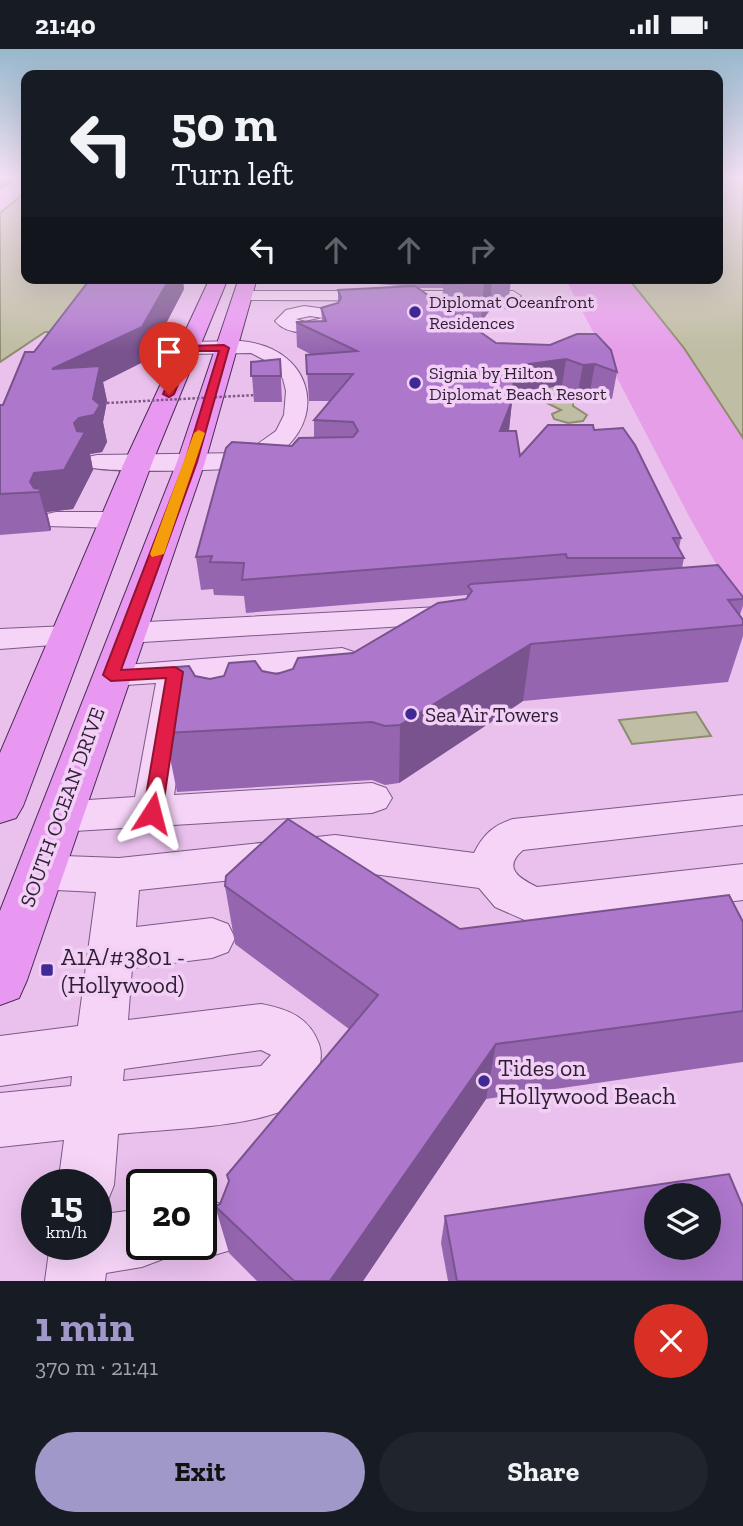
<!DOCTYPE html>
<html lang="en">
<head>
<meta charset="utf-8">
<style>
  body { margin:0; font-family:"Zilla Slab",serif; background:#20242c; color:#f1f3f6; height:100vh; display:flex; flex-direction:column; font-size:26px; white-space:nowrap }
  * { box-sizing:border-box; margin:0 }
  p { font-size:23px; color:#9ea1a6 }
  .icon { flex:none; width:38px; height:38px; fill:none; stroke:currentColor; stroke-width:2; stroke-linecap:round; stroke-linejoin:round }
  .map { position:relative; height:1232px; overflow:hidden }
  .side { display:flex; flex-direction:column; background:#171b24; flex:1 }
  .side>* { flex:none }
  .top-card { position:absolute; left:21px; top:21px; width:702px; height:214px; border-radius:14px; box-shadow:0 7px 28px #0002; background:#171b24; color:#f1f3f6; overflow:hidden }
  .controls { position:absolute; left:644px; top:1134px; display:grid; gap:14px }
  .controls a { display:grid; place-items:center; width:77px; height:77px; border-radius:50%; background:#171b24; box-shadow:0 7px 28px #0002; font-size:35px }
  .speed { position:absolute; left:21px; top:1120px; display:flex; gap:14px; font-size:35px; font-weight:700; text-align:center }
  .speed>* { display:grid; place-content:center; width:91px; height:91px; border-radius:50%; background:#171b24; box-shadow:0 7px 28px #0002; line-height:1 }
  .speed small { font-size:18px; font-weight:400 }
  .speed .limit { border:4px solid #111; border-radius:10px; background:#fff; color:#111 }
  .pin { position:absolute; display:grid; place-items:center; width:60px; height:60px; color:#fff; margin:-72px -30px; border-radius:50% 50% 50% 0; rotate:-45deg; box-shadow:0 0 7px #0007 }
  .pin .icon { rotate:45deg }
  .me { position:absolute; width:77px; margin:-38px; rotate:9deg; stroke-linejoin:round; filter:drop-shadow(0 0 5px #0008) }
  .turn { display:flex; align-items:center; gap:24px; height:147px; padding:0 35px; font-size:32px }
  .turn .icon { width:91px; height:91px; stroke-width:2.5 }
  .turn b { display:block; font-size:49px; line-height:60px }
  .lanes { display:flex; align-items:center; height:66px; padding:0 35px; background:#0003; justify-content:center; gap:35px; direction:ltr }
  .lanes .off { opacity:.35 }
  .round { display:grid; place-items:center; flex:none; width:74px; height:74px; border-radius:37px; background:#20242c }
  .overview { display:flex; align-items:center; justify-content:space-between; height:119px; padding:0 35px }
  h1 { font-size:42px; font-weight:700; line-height:52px; color:#a198ca }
  .primary-button { display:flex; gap:14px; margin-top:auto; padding:14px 35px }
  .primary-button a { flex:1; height:80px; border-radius:42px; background:#a198ca; color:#111; font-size:28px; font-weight:700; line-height:80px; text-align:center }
  .primary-button a+a { background:#20242c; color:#f1f3f6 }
  .status { display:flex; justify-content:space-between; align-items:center; height:49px; padding:0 35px; background:#171b24; direction:ltr }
  .status svg { height:19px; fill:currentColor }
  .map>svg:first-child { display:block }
  .sand { fill:#e69ee9 }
  .water { fill:#bfbda3; stroke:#8d8c6b; stroke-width:2 }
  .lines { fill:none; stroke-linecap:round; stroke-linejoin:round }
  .minor-casing { stroke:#7b5986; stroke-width:2 }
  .major-casing { stroke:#482d54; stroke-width:2 }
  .minor { fill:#f5d4f8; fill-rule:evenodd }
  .major { fill:#e998f1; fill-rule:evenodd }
  .path-bridge { stroke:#7b5986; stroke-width:2.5; stroke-dasharray:2.5 2; stroke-linecap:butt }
  .wall { fill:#9566af; fill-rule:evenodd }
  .shaded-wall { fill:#79538e }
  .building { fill:#ad77cb; stroke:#79538e; stroke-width:2; fill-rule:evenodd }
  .route { fill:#e11d48; stroke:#92132f; stroke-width:2 }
  .slow { fill:#f59e0b }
  .poi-dot { fill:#402995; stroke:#f2d0f5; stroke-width:2.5 }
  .labels { text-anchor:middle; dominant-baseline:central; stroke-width:7; stroke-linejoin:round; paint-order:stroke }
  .far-poi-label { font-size:18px; fill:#2f1d36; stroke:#f2d0f5; text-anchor:start }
  .poi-label { font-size:21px; fill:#2f1d36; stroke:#f2d0f5; text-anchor:start }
  .street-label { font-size:21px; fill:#2f1d36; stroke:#f2d0f5 }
  .near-poi-label { font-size:24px; fill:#2f1d36; stroke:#f2d0f5; text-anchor:start }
</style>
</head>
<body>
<div class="status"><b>21:40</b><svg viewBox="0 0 49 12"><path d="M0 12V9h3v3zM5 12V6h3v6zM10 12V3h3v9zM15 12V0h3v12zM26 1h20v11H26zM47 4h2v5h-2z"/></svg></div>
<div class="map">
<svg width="743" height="1232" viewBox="0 0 743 1232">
  <rect width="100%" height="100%" fill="#eac1ed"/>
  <path class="sand" d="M565 229H628L684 299 743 389V562L690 469Z"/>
  <g class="water">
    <path d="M718 128H743V389L684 299 628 229H718Z"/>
    <path d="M26 143V229H105L66 283H45L0 313V164Z"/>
    <path d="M543 335 559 337 573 349V357L587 366 583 372 568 374 554 370 552 365 561 361 547 354 551 346Z"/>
    <path d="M696 663 711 687 632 695 619 671Z"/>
  </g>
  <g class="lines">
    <defs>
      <g id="minor">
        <path d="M242 242H513L521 247 513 252 236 251 234 247 236 243Z"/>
        <path d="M304 257 333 261 336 265 334 268 339 273 336 277C316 282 291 290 275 272L286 261ZM310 267 323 269 305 273 296 270Z"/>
        <path d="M241 292C319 299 332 383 260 415 242 423 110 424 88 418L85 413 88 408 97 406 245 404 276 382 284 366 286 342 283 330 272 315 251 304 189 305 179 299 189 293Z"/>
        <path d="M56 463H116L125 465 129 471 125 477 116 479 47 477 43 471 47 465Z"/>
        <path d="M459 557 470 559 475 566 470 573 127 594 116 591 111 584 116 577 127 574Z"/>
        <path d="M68 577 79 580 84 587 79 594 0 600V580Z"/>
        <path d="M342 599 354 603 358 610 354 617 191 631 174 746 372 734 386 739 392 749 386 759 372 764 58 783 44 779 38 768 44 757 58 753 135 748 156 634 111 637 99 634 94 626 99 618Z"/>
        <path d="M743 746V776L523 801C502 819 519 829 537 838L743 815V851L536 876 495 858 479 839 335 820 139 841 136 878 212 869 228 875 235 889 228 903 212 909 132 919 128 971 261 955C288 960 309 968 319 995 323 1007 320 1016 316 1027 312 1037 307 1046 298 1053 265 1079 162 1080 118 1085L114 1136 106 1156 96 1160V1136H58L64 1091 0 1098V1044L71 1037 72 1027 0 1037V987L78 977 96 843 37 840 22 835 16 823 22 811 37 806 119 809 335 786 474 804C483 786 493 776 513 770ZM261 1001 271 1006 261 1017 123 1032 124 1020Z"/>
        <path d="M210 1151 231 1159 239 1180 231 1201 201 1210 180 1202 178 1195H201V1152Z"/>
        <path d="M142 1160V1195H169L163 1210 142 1218 106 1224 105 1232H45L50 1195H96V1166Z"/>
      </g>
      <g id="major">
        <path d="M210 229H228L152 414 23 757 16 769 0 774V704L124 414Z"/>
        <path d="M239 229H257L205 413 27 931 19 949 0 956V862L177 413Z"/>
      </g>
    </defs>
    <use href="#minor" class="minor-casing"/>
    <use href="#major" class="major-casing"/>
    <use href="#minor" class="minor"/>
    <use href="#major" class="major"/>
    <path class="path-bridge" d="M107 354 256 346"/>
  </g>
  <g class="wall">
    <path d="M0 128H18L3 140H0Z"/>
    <path d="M341 229H511L508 260 490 261 481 273 467 274 496 294 550 296 617 323 612 350 590 342 578 343 562 337 513 343 509 382 520 407 594 381 681 489 679 499 684 509 682 519 743 548V556L740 566 743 571V587L728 633 523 652 399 734 385 736 372 731 177 743 165 684 195 627 210 630 262 622 277 625 353 604 466 550 467 548V546L246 564 244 547 214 546 213 540 201 541 196 508 292 397 314 389V371L330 352H309L306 306H312L297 298 296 273 322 272 321 259 338 254V241L401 237 341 232ZM419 239H443L442 256Z"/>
    <path d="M184 240 147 311 103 333 107 352 103 373 107 393 102 403 90 405 93 421 73 460 47 463 51 480 50 482 0 486V356H3Z"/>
    <path d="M280 310 282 353H254L251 313Z"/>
    <path d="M225 837 460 880 743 873V1013L486 1050 363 1232H257L229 1204 215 1157 220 1155 349 980 235 895Z"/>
    <path d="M445 1167 743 1232H448L441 1194Z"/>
  </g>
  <g class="shaded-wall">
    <path d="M0 128H18L3 140Z"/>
    <path d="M170 229H183L184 240 147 311 103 333 107 352 103 373 107 393 102 403 90 405 93 421 73 460 47 463 51 480 50 482 39 443H33L30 433 34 424 79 369 52 320Z"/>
    <path d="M487 229H492L490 261 481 273 484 233Z"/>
    <path d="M566 310 562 337 512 343 515 317Z"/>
    <path d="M595 315 590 342 578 343 583 316Z"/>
    <path d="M512 352 509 380 497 411 500 382Z"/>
    <path d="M531 595 523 652 399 734 400 676Z"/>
    <path d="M496 995 486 1050 363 1232H330Z"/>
  </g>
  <g class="building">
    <path d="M91 229H170L142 278 52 320 100 317 93 350 100 356 94 366 79 369 74 374 77 382 85 383 64 421 34 424 30 433 34 439 41 440 39 443 0 445V356H3L25 303H34Z"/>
    <path d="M444 229H487L484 233 444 235Z"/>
    <path d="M415 237 496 294 550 296 577 285H596L611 301 617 323 595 315 583 316 566 310 515 317 512 352 500 382H516L520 407 548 376H593L594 381 623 379 635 396 681 489H673L684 509H567L566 505 242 531 244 514 210 513 212 507 196 508 226 399 232 393 292 397 299 389 353 388 358 382 353 373 314 371 353 325H307L306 306 357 302 296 273 326 272 321 259 338 254 341 249 338 241Z"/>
    <path d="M280 310 281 327H251V313Z"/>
    <path d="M718 516 743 548V550L728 551 743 571V576L531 595 400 676 385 677 372 673 165 684 177 618 189 617 195 627 210 630 224 627 229 614 255 612 262 622 277 625 293 620 298 609 353 604 438 554 466 550 472 542 468 537 471 535Z"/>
    <path d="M288 770 460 880 729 846 743 873V962L496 995 330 1232H294L215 1157 220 1155 229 1132 227 1126 378 946 225 837 226 827Z"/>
    <path d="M729 1125 743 1158V1232H457L445 1167ZM656 1146H709V1199H656Z"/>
  </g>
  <linearGradient id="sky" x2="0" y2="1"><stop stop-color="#97b8cc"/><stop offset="0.43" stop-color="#f6e3f7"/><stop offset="1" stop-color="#f6e3f7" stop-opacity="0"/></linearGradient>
  <rect width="743" height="301" fill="url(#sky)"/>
  <path class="route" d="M224 296 229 299 197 413 121 621 175 618 183 623 162 764 152 771 143 764 166 629 111 632 103 626 185 413 219 302H192L174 345 169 348 163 345 185 297Z"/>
  <path class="slow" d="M199 381 205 384 164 505 152 508 150 505 194 384Z"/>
  <g class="poi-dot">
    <circle cx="415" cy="263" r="7"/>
    <circle cx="415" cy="334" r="7"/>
    <circle cx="411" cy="665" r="7"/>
    <rect x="40" y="914" width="14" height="14" rx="3.5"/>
    <circle cx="484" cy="1032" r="7"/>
  </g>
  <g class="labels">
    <g class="far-poi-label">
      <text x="429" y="253">Diplomat Oceanfront<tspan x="429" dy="21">Residences</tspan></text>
      <text x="429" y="324">Signia by Hilton<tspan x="429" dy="21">Diplomat Beach Resort</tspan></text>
    </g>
    <g class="poi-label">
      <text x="425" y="665">Sea Air Towers</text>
    </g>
    <g class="street-label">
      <text transform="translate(62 758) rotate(-70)">SOUTH OCEAN DRIVE</text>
    </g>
    <g class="near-poi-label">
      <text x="61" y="907">A1A/#3801 -<tspan x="61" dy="28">(Hollywood)</tspan></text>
      <text x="498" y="1018">Tides on<tspan x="498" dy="28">Hollywood Beach</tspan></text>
    </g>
  </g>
</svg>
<div class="controls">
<a><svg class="icon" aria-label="layers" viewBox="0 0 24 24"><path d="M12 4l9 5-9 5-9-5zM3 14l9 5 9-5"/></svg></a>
</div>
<div class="speed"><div>15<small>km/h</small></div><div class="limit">20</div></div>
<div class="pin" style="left:169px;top:345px;background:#d93025"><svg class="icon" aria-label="arrive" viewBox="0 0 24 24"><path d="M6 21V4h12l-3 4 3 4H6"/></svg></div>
<svg class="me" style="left:152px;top:764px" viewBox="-20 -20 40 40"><path d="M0-17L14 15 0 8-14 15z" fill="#e11d48" stroke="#fff" stroke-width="4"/></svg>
<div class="top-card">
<div class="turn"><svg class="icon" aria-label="left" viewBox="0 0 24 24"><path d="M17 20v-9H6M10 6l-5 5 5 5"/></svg><div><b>50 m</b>Turn left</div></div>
<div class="lanes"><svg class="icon" aria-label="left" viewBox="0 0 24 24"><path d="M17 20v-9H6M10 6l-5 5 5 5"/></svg><svg class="icon off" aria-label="ahead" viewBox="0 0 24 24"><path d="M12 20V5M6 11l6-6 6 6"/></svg><svg class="icon off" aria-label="ahead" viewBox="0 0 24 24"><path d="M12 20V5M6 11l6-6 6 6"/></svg><svg class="icon off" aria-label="right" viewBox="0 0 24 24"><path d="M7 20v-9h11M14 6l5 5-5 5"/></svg></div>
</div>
</div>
<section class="side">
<div class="overview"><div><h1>1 min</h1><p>370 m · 21:41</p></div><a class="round" style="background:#d93025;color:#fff"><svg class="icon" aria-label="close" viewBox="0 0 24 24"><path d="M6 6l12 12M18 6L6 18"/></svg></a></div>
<div class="primary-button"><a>Exit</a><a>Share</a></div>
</section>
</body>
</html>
